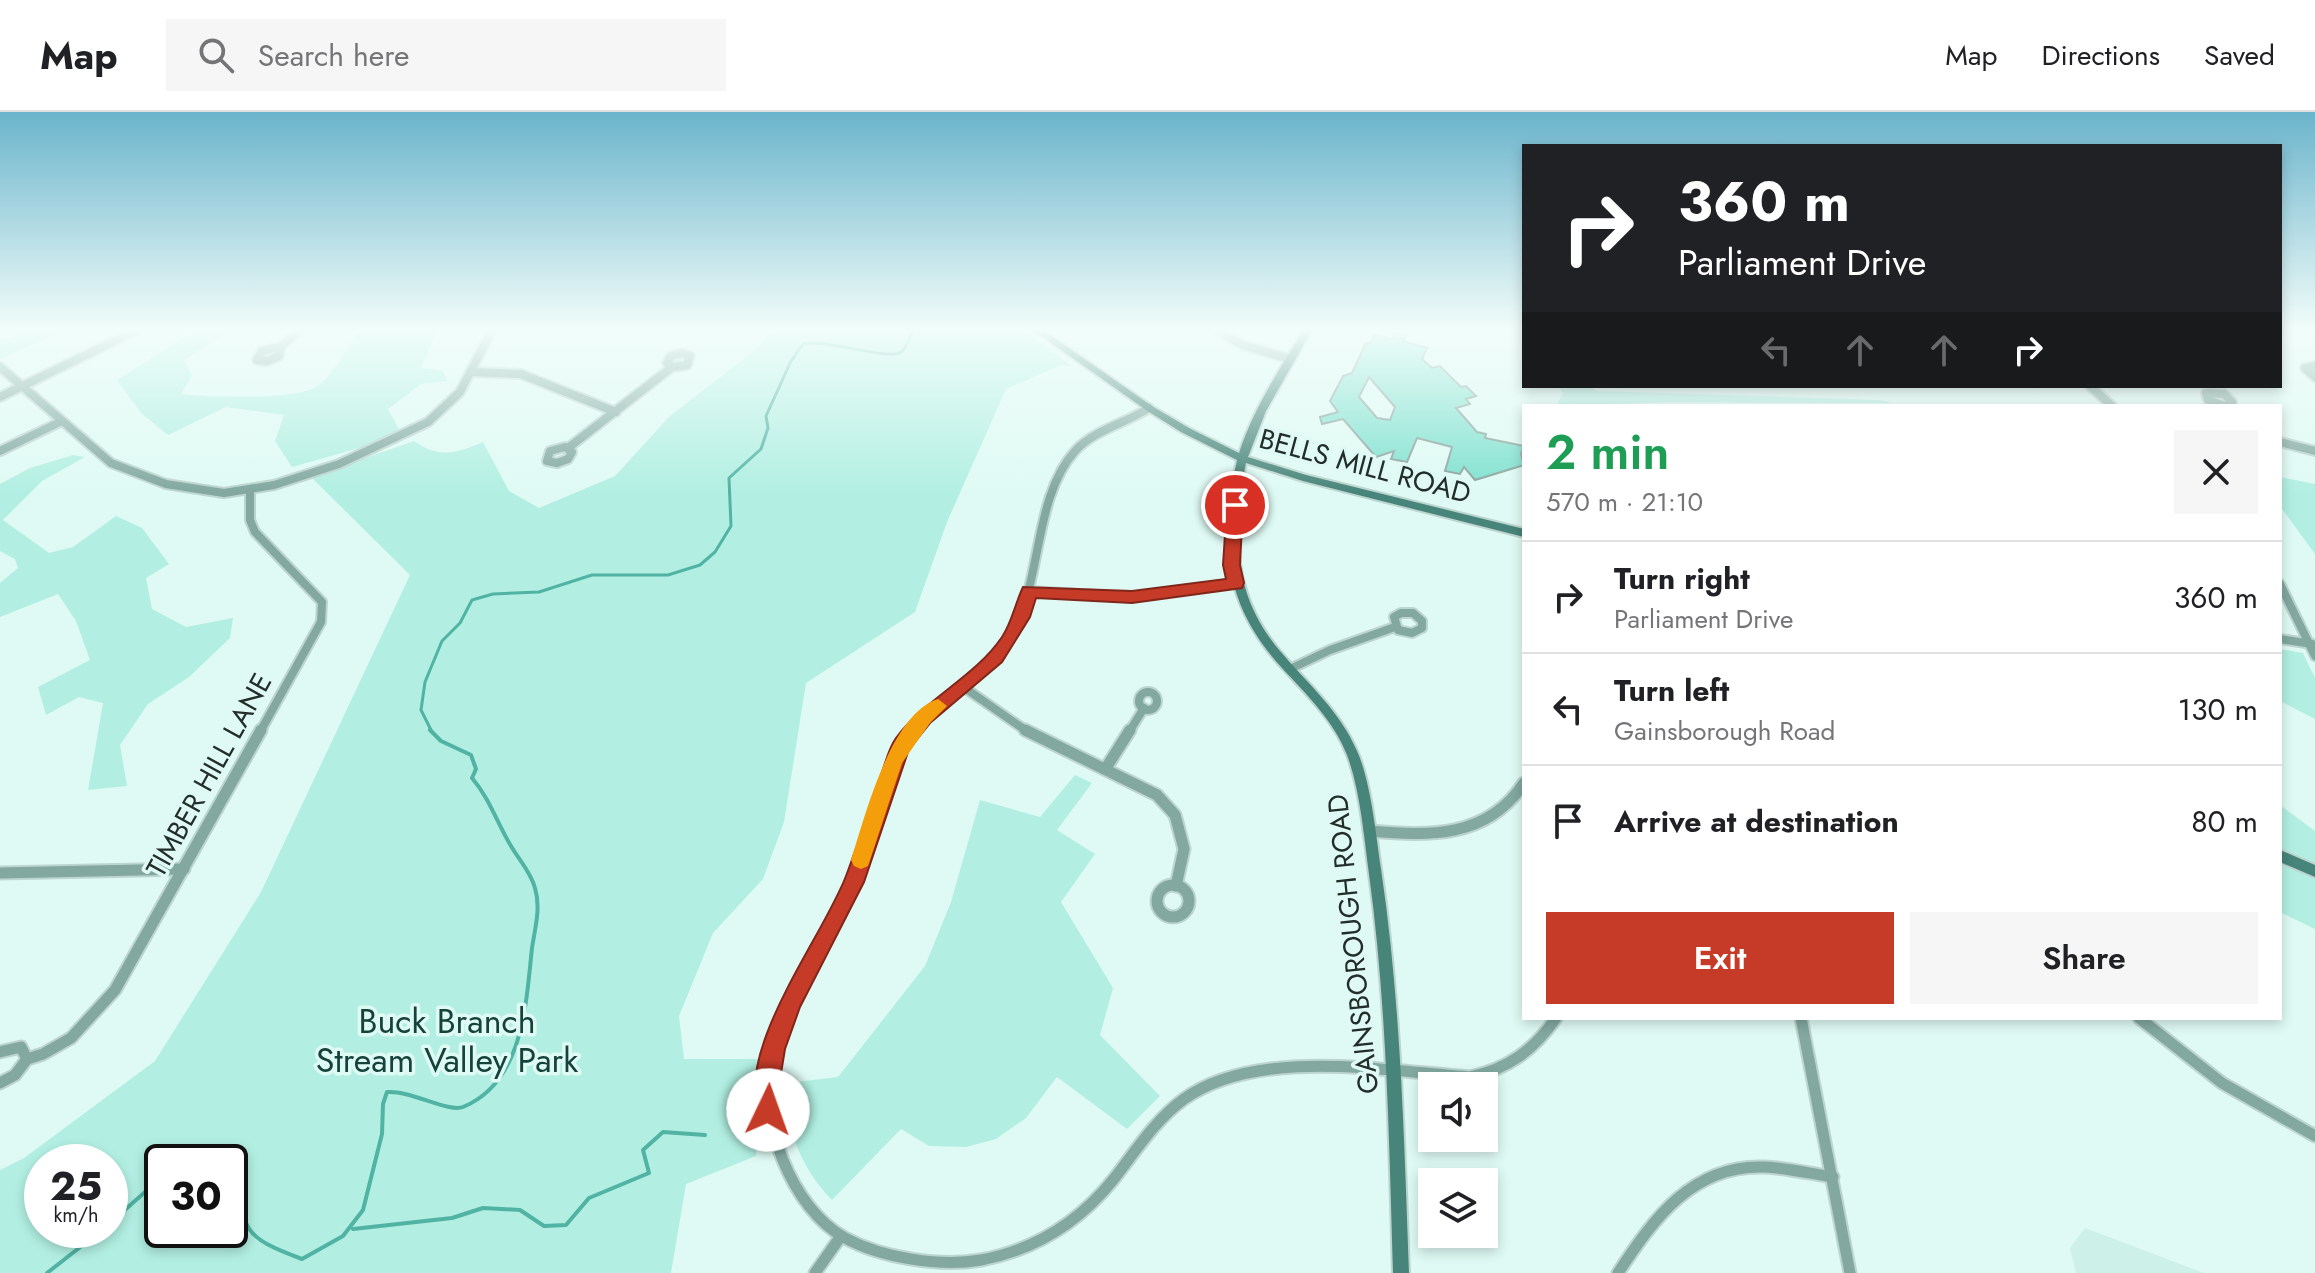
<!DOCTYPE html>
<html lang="en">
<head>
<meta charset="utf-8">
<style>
  body { margin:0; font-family:Jost,sans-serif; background:#f6f6f6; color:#202124; height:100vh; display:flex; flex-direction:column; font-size:30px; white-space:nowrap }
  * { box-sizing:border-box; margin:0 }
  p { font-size:26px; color:#757577 }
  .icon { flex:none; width:44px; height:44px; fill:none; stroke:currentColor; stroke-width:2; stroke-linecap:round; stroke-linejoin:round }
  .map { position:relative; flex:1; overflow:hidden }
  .side { position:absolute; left:1522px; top:292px; width:760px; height:616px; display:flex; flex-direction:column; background:#fff; border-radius:0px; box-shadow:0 4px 12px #0003 }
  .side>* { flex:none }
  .hud { position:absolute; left:1522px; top:32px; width:760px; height:244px; border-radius:0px; box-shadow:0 4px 12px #0003; background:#202124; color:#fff; overflow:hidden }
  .buttons { position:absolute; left:1418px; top:960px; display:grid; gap:16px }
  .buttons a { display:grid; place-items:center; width:80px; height:80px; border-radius:0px; background:#fff; box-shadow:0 4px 12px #0003; font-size:40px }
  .speed { position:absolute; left:24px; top:1032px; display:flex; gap:16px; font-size:40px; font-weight:700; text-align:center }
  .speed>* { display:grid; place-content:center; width:104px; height:104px; border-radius:50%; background:#fff; box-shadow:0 4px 12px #0003; line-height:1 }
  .speed small { font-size:20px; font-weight:400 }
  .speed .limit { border:4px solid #111; border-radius:12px; background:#fff; color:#111 }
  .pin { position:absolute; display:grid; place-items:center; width:68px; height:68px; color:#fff; margin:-34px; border:4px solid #fff; border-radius:50%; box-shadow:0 2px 8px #0007 }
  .me { position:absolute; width:88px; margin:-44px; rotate:3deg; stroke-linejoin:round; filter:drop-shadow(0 0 6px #0008) }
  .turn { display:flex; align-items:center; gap:28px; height:168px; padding:0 24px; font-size:36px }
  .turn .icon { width:104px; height:104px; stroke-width:2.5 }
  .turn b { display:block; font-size:56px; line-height:68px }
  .lanes { display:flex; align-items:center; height:76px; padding:0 24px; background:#0003; justify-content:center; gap:40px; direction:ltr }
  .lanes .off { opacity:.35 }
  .round { display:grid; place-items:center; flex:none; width:84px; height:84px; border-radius:0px; background:#f6f6f6 }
  .summary { display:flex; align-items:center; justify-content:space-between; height:136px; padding:0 24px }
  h1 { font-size:48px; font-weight:600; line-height:60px; color:#1e9e55 }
  .cta { display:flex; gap:16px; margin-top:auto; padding:16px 24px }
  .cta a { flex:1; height:92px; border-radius:0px; background:#c63a28; color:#fff; font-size:32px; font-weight:600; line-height:92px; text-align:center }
  .cta a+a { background:#f6f6f6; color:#202124 }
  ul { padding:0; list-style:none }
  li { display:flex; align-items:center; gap:24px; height:112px; padding:0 24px; border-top:2px solid #e0e0e0 }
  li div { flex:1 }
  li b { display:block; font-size:30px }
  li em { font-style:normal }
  header { display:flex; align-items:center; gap:48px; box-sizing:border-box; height:112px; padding:0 40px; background:#fff; border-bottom:2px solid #e0e0e0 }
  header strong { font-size:38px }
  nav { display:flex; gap:44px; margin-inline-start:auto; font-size:28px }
  .search { width:560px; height:72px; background:#f6f6f6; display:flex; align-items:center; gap:20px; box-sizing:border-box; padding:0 28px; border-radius:0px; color:#757577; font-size:30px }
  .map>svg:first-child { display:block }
  .built { fill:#cdf0e8 }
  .green { fill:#b2efe2; fill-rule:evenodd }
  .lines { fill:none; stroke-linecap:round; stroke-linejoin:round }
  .stream-far1 { stroke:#50b3a3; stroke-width:3 }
  .stream { stroke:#50b3a3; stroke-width:4 }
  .building { fill:#7fe1cf; stroke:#8aa29d; stroke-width:2; fill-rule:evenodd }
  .street-far1-casing { stroke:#bdd5d0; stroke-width:12 }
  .street-casing { stroke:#bdd5d0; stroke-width:15 }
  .secondary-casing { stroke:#bdd5d0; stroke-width:4 }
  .street-far1 { stroke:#82a8a0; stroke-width:8 }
  .street { stroke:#82a8a0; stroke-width:11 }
  .secondary { fill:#478479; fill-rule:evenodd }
  .route { fill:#c63a28; stroke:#81261a; stroke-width:2 }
  .slow { fill:#f59e0b }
  .labels { text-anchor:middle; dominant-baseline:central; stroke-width:7; stroke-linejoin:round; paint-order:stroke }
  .street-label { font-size:28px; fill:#232d2a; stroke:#dffaf4 }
  .near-park-label { font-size:34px; fill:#15423b; stroke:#dffaf4 }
</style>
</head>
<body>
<header>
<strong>Map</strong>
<div class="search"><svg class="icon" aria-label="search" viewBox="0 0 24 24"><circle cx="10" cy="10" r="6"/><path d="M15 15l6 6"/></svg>Search here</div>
<nav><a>Map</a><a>Directions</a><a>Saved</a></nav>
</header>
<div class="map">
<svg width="2315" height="1161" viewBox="0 0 2315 1161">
  <rect width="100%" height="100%" fill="#dffaf4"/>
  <path class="built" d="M2085 1116 2204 1161H2076L2070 1136Z"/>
  <g class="green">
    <path d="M22 218H65L0 247V227L12 226Z"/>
    <path d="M197 218H232L184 248 192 264 181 282C210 285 295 289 318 274 332 265 350 232 360 218H437L421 256 443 259 447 269 421 272 388 297 400 319 384 326V329L292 355 275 329 284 303 226 295 168 323 141 301 117 268Z"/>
    <path d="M773 218H1024L1071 254 1061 253 1006 277 947 410 915 500 806 571 784 710 763 767 713 821 679 904 684 947H764L756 1044 686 1072 671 1161H0V1058L24 1046 155 949 261 780 410 463 311 365 414 329C438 347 457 341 483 330L509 379 539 396 615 364 670 304 759 235ZM42 1050H110V1118H42ZM162 1050H230V1118H162Z"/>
    <path d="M1558 274H1590L1596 279 1879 288 1893 291 1674 290 1556 294 1563 281Z"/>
    <path d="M73 343 85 345 42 369 3 408 49 441 73 435 116 404 142 416 169 452 146 466 152 497 186 515 233 506 230 526 189 565 148 592 120 633 127 674 88 678 103 591 79 585 46 603 38 575 90 548 76 509 58 482 0 505V471L18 456 15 447 0 439V372L30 356Z"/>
    <path d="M2280 365 2315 372V442L2280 394Z"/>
    <path d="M2280 537 2303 541 2315 566V607L2280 589Z"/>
    <path d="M1075 663 1092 671 1057 718 1095 742 1061 790 1113 876 1100 923 1160 984 1127 1017 1057 965 1026 1006 996 1027 966 1035 929 1034 901 1017 832 1088C801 1056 785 1016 787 971L838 965 925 854 951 790 980 688 1040 705Z"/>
    <path d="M2280 693 2315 719V817L2280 800Z"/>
  </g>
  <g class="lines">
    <path class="stream-far1" d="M432 620 421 598 425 570 442 529 460 511 472 488 493 482 539 480 592 463H668L700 453 715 440 731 414 729 366 761 337 768 316 766 304 791 249 803 232C829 227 889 249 901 240 907 235 910 224 914 218"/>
    <g class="stream">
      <path d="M183 1050 199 1044 227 1050"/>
      <path d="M230 1052 238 1056C242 1118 242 1125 302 1147L343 1124 363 1098 382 1022 383 992 387 980C410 978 449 1001 463 995 524 970 526 890 532 836 535 816 541 796 535 776 531 760 519 748 511 734 497 711 490 687 472 666L476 657 471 643 441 629 430 618"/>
      <path d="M110 1111 162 1065"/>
      <path d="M353 1117 452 1106 483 1096 520 1098 544 1114 566 1113 589 1086 649 1061 643 1038 663 1020 705 1023"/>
      <path d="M47 1161 102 1118"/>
    </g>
  </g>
  <path class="building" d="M1395 221 1406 223 1403 229 1427 236 1422 247 1432 256 1440 254 1461 275 1466 274 1476 284 1466 287 1470 292 1456 296 1477 320 1486 322 1485 326 1524 334 1521 342 1524 353 1475 368 1464 355 1460 362 1445 359 1452 335 1417 326 1407 350 1391 347 1394 339 1376 345 1343 307 1322 312 1320 305 1338 300 1330 289 1343 264 1352 261 1366 231H1370L1374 222 1392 227ZM1369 265 1395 295 1390 308 1377 306 1359 285Z"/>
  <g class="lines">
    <defs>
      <g id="street-far1">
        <path d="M1217 218 1243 233 1290 247"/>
        <path d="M274 236 280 238 279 244 267 249 257 248 262 239Z"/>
        <path d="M278 237 300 218"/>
        <path d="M682 241 690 244 687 253 672 255 667 251 671 244Z"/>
        <path d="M2315 254 2305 256 2315 265"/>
        <path d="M0 255 111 351 166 372 224 381 274 373 339 352 428 310 460 280 492 218"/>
        <path d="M471 260 521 262 616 300"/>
        <path d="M2090 274 2112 294"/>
        <path d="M0 285 137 218"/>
        <path d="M2225 294 2208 288 2206 281 2224 282 2232 290 2226 294"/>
        <path d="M2280 330 2315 339"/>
        <path d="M565 335 572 340 568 347 557 351 547 349 550 339Z"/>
        <path d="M568 336 672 255"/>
        <path d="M0 339 62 309"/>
        <path d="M250 379V408L255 420 322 490 321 510 260 620"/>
        <path d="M2280 472 2315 544"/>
        <path d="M1029 479 1132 485 1236 471"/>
        <path d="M1401 501H1413L1422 509V516L1412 521 1398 518 1394 505Z"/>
        <path d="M2280 527 2312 532"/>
        <path d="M1290 557 1330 538 1395 515"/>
        <path d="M962 574 1028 620"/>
        <circle cx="1148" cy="589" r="9"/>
        <path d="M911 620C941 587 985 567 1009 528 1043 473 1032 387 1075 339 1094 318 1126 311 1149 296"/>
        <path d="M1129 620 1144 596"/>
      </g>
      <g id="street">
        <path d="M913 618C878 664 875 720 854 771 829 831 786 884 771 949 758 1007 791 1096 845 1126 882 1146 940 1155 981 1148 1034 1138 1079 1110 1113 1068 1135 1040 1155 1008 1184 987 1257 935 1386 959 1470 965 1508 957 1534 938 1556 906"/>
        <path d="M1025 618 1157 683 1175 703 1184 737 1176 774"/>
        <path d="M1106 656 1130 618"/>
        <path d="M1369 719C1429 724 1487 727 1524 671"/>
        <path d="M0 761 184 757"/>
        <circle cx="1173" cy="789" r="16"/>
        <path d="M1801 906 1850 1161"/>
        <path d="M2139 906 2222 971 2315 1024"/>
        <path d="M0 940 21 935 27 947 15 963 0 971"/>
        <path d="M27 947 43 942 71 926 115 878 261 618"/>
        <path d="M815 1161 841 1124"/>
        <path d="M1618 1161C1654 1106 1693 1052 1765 1055 1788 1056 1811 1062 1833 1065"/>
      </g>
      <g id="secondary">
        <path d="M1033 218H1043L1152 294 1189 316 1239 341C1253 297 1280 257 1303 218H1312L1266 299 1248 345 1306 363 1524 417V425L1303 369 1246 351C1232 420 1232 483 1280 539 1308 572 1340 599 1357 639 1371 670 1376 723 1381 757 1401 891 1404 1026 1409 1161H1393C1389 1028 1387 894 1369 762 1364 725 1360 677 1347 643 1334 609 1306 582 1282 556 1223 492 1219 429 1237 348L1181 320 1146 298Z"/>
        <path d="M2280 738 2315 753V765L2280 750Z"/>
      </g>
    </defs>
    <use href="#street-far1" class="street-far1-casing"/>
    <use href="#street" class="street-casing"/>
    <use href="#secondary" class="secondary-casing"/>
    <use href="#street-far1" class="street-far1"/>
    <use href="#street" class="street"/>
    <use href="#secondary" class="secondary"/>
  </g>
  <linearGradient id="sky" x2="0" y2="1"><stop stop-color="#6bb4cc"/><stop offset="0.57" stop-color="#f1fdfa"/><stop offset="1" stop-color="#f1fdfa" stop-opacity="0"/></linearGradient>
  <rect width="2315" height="381" fill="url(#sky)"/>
  <path class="route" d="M1235 388 1243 393 1240 453 1244 471 1242 476 1132 491 1036 486 1030 505 1002 550 930 611 909 637 864 770 800 895 785 937 778 979 780 998 776 1006 768 1010 760 1006C732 940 823 825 846 764 858 732 869 699 880 666 885 653 888 637 896 626 925 587 975 565 1002 525 1012 510 1015 492 1023 475L1132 479 1226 467 1223 453 1227 393Z"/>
  <path class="slow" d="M938 587 947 594 930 611 902 651 868 754 861 757 854 754 851 748C865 705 890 602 938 587Z"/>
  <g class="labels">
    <g class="street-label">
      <text transform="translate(1365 354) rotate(15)">BELLS MILL ROAD</text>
      <text transform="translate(209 663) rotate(-61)">TIMBER HILL LANE</text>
      <text transform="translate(1353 832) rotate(-96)">GAINSBOROUGH ROAD</text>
    </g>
    <g class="near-park-label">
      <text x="447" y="909">Buck Branch<tspan x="447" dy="39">Stream Valley Park</tspan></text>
    </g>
  </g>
</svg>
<div class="buttons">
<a><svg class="icon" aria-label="sound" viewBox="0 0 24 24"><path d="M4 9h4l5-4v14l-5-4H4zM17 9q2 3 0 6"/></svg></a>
<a><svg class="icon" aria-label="layers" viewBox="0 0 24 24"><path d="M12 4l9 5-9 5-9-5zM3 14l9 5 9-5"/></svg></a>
</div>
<div class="speed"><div>25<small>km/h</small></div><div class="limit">30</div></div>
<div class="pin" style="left:1235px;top:393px;background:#d93025"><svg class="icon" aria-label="arrive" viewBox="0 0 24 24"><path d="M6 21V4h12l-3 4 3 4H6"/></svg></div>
<svg class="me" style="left:768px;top:998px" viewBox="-20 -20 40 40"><circle r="19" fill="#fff"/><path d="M0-13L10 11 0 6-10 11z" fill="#c63a28"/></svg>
<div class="hud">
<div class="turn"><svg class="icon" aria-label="right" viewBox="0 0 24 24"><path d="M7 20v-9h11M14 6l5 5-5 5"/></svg><div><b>360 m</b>Parliament Drive</div></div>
<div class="lanes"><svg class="icon off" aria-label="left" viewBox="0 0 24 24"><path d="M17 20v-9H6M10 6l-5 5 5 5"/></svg><svg class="icon off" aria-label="ahead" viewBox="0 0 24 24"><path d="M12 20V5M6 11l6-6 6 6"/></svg><svg class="icon off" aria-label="ahead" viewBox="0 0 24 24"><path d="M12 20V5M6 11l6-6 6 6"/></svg><svg class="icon" aria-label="right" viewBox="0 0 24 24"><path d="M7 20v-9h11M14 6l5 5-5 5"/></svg></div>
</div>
<section class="side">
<div class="summary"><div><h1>2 min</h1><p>570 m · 21:10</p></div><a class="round"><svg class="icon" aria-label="close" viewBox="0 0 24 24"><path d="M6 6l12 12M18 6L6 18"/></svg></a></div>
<ul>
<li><svg class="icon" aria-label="right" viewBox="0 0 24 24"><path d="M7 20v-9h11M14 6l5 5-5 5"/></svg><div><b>Turn right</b><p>Parliament Drive</p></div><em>360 m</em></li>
<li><svg class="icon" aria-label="left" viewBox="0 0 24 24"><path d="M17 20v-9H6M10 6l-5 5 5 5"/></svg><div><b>Turn left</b><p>Gainsborough Road</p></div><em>130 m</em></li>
<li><svg class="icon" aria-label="arrive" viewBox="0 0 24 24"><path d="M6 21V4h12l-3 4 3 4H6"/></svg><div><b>Arrive at destination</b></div><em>80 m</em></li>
</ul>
<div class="cta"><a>Exit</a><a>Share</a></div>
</section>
</div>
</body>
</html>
